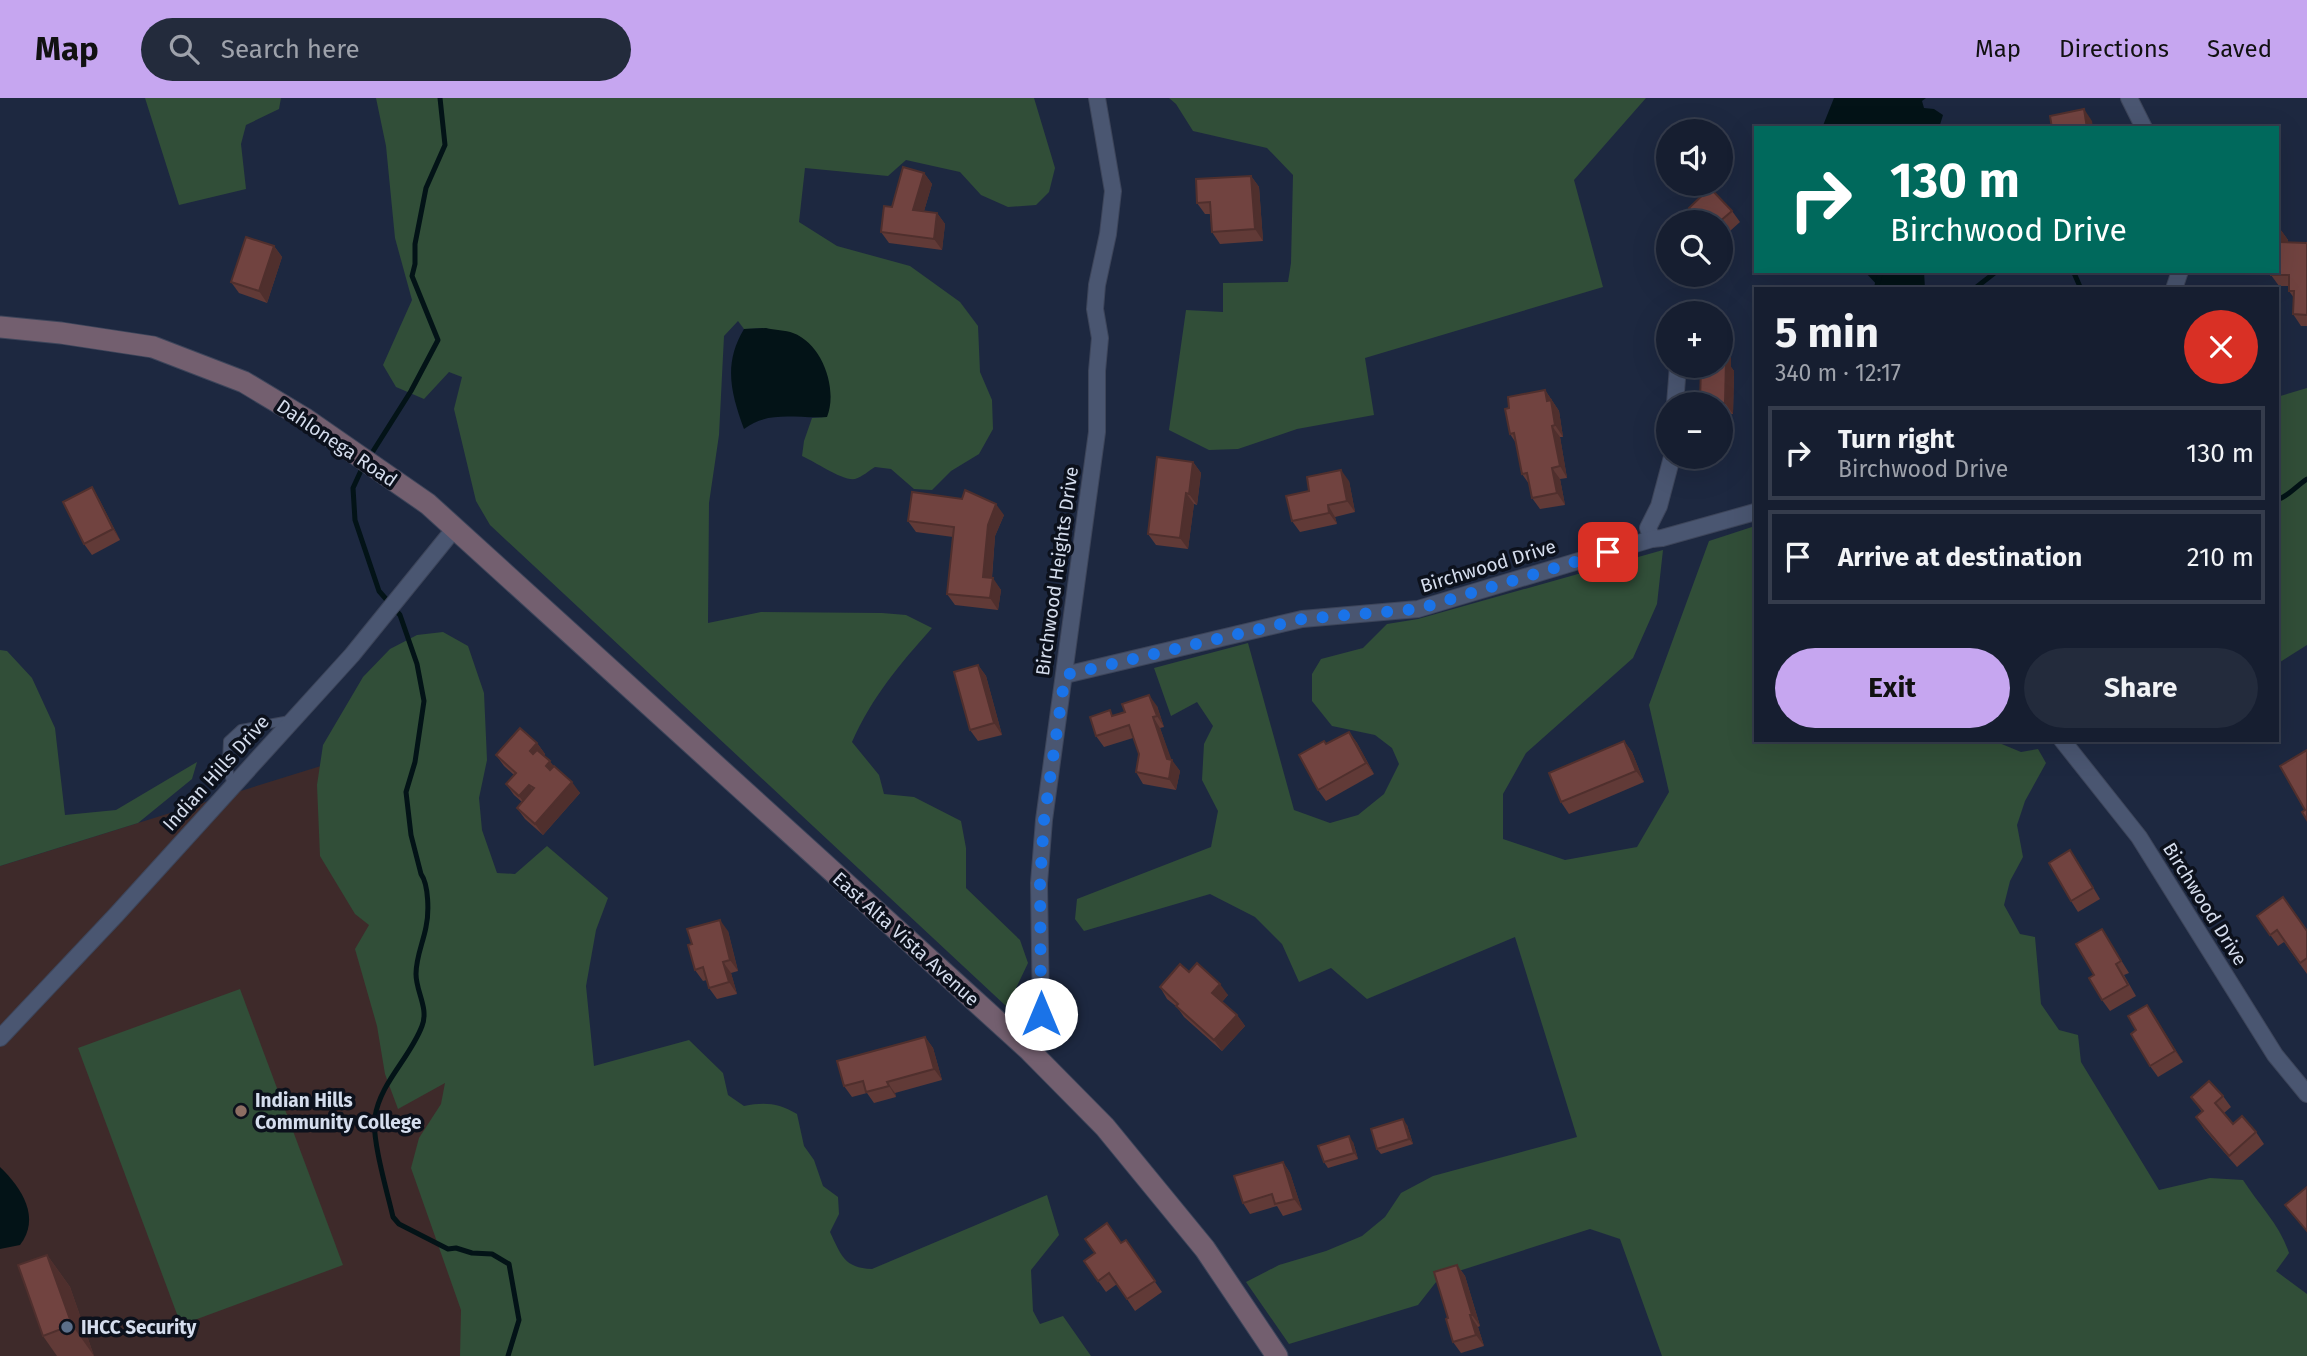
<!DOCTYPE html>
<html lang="en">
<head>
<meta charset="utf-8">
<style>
  body { margin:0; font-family:"Fira Sans",sans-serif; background:#232b3c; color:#f1f3f6; height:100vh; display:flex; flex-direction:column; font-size:26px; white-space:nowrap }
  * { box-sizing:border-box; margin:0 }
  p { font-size:23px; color:#9ea2ab }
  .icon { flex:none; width:38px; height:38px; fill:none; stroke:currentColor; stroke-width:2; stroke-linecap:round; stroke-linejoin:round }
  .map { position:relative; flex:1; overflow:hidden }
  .panel { position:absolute; left:1754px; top:189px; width:525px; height:455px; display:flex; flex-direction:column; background:#161e30; border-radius:0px; box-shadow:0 7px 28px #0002,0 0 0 2px #353c4c }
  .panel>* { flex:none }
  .guide { position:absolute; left:1754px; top:28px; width:525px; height:147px; border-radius:0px; box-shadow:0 7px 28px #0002,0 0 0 2px #353c4c; background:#00695c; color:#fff; overflow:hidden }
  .fabs { position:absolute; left:1656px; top:21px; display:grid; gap:14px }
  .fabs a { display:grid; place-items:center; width:77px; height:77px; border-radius:50%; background:#161e30; box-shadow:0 7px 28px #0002,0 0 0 2px #353c4c; font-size:35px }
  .pin { position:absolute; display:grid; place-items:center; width:60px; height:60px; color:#fff; margin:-30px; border-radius:14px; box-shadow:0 4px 10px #0006 }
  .me { position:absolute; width:77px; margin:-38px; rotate:0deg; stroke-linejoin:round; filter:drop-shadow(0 0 5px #0008) }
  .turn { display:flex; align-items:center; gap:24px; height:147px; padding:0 21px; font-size:32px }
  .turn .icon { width:91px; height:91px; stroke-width:2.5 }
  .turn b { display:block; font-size:49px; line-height:60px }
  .round { display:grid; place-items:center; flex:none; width:74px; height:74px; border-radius:37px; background:#232b3c }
  .overview { display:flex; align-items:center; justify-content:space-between; height:119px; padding:0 21px }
  h1 { font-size:42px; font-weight:700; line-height:52px }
  .action { display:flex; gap:14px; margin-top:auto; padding:14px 21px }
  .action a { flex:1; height:80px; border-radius:42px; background:#c6a6f0; color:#111; font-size:28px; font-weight:700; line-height:80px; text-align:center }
  .action a+a { background:#232b3c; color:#f1f3f6 }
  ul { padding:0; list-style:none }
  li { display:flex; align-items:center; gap:21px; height:94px; margin:0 14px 10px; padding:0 7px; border:4px solid #353c4c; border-radius:0px }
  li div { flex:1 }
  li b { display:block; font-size:26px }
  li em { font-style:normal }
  header { display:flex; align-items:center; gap:42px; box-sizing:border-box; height:98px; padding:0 35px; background:#c6a6f0; color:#111 }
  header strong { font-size:33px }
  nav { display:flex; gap:38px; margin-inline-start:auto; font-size:24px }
  .search { width:490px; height:63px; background:#232b3c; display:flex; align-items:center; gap:18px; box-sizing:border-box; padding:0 24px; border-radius:38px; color:#9ea2ab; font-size:26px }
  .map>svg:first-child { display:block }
  .education { fill:#3e2a2a }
  .green { fill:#314e38 }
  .water { fill:#031317 }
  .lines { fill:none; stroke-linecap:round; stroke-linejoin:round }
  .stream { stroke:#031317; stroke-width:5 }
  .lane-casing { stroke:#3d455a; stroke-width:10 }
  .street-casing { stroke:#3d455a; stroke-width:18 }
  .secondary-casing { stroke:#3d455a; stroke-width:23 }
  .lane { stroke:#4a5671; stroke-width:8 }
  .street { stroke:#4a5671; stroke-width:16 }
  .secondary { stroke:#735f6f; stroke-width:21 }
  .wall { fill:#613a37 }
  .shaded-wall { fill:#4f2f2d }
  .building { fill:#714340; stroke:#4f2f2d; stroke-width:2 }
  .route { stroke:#1a73e8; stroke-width:12; stroke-dasharray:0 21.6 }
  .education-dot { fill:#8d6e63; stroke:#0c111c; stroke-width:2.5 }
  .service-dot { fill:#5c6f8a; stroke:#0c111c; stroke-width:2.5 }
  .labels { text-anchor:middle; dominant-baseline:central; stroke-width:7; stroke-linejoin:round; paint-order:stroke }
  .street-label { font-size:19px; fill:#d5dded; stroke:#0c111c }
  .poi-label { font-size:19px; font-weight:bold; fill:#d5dded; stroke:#0c111c; text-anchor:start }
</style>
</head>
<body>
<header>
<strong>Map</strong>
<div class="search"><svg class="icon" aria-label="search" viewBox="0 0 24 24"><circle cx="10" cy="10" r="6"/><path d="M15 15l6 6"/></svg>Search here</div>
<nav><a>Map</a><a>Directions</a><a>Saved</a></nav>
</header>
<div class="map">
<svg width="2307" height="1258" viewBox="0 0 2307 1258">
  <rect width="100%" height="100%" fill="#1d2840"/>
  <path class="education" d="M369 653 558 1258H0V768Z"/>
  <g class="green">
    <path d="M145 0H281L279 11 246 27 241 46 246 91 179 107Z"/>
    <path d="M376 0H1034L1055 70 1049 94 1036 107 1008 109 981 97 960 74 906 62 888 78 805 70 799 124 837 148 910 168 960 204 978 228 980 274 992 302 993 331 979 356 951 373 932 392 914 391 891 371 875 369C870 372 862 379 855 381 842 383 816 364 802 358L804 343 812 320 826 319 766 230 744 231 738 223 724 238 719 337 709 405 708 525 761 514 882 515 906 517 932 530C899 567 872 599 852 644L879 677 884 696 914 699 961 723 966 750V790L1020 842 1028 865 1007 909 490 427 476 403 454 311 462 279 449 274 424 301 396 289 383 267 412 202 395 140 386 48Z"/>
    <path d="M1169 0H1646L1574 82 1603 189 1365 260 1374 317 1297 331 1238 351 1209 352 1169 332 1186 212 1223 214V185L1288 184 1291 165 1293 77 1267 50 1193 33 1176 6Z"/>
    <path d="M2307 290V547L2277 566V299Z"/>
    <path d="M1755 428V642H1992L2021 654 2038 651 2046 665 2025 703 2017 727 2023 759 2010 783 2004 807 2020 836 2035 839 2041 906 2059 932 2078 937 2081 964 2159 1092 2210 1080 2243 1082C2259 1107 2280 1127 2289 1155L2276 1173 2307 1196V1258H1662L1620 1141 1590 1131 1440 1179 1418 1207 1289 1246 1246 1184 1279 1167 1326 1153 1362 1138 1385 1119 1401 1095 1433 1078 1577 1039 1515 839 1367 901 1331 870 1299 884 1282 846 1255 819 1210 796 1084 833 1075 821 1077 801 1211 749 1218 713 1202 682 1204 646 1213 628 1197 604 1171 618 1154 570 1248 545 1294 712 1330 725 1358 717 1384 696 1399 666 1392 650 1375 637 1332 628 1312 603V576L1321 561 1363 550 1387 526 1418 521 1663 452 1657 506 1633 560 1526 655 1503 696V741L1565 762 1637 749 1669 694 1649 607 1709 443Z"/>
    <path d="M443 534 468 548 484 595 487 662 479 700 482 732 497 775 515 776 547 748 608 800 596 832 586 888 594 968 689 942 723 975 728 997 744 1008C765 1004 778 1005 797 1016L804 1048 814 1062 823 1088 838 1099 839 1116 830 1134C841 1157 844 1170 872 1171L1047 1097 1059 1137 1031 1172 1033 1213 1040 1226 1063 1218 1091 1258H460L461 1212 411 1070 419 1040 441 1006 445 985 398 1011 385 976 377 928 355 851 369 827 355 816 320 758 317 687 323 647 363 579 390 551 417 537Z"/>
    <path d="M0 552 7 553 32 580 55 630 65 717 116 712 197 664 192 681 138 725 0 768Z"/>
    <path d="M240 891 343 1167 181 1227 78 950Z"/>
  </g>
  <g class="water">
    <path d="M1834 0H1926L1922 3 1924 10 1934 11 1943 17 1939 30H1822Z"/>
    <path d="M1864 173H1924L1925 191H1881Z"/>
    <path d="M766 230C774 232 786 232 793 235 823 246 838 292 827 319 796 321 769 312 744 331 731 295 723 266 744 231Z"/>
    <path d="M0 1069C22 1090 41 1120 20 1147L0 1151Z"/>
  </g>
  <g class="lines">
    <g class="stream">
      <path d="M2070 173 2074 175 2081 191"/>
      <path d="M1876 191 1881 173"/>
      <path d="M1974 191 1997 173"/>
      <path d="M370 358 411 293 438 242 412 178 415 166V146L426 90 445 47 440 0"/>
      <path d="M364 366 353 390 355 422 379 493 400 517 417 566 424 603 415 664 406 694 411 737 421 776C429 787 429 816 426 829 423 845 416 859 416 876 416 894 429 910 422 928 410 960 380 985 375 1019 371 1039 388 1097 393 1119L399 1126 448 1151 456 1150 472 1155 492 1156 509 1166 519 1222 508 1258"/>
      <path d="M2277 402C2289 398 2296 388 2307 381"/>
    </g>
    <defs>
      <path id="lane" d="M232 688 227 666 228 643 241 631 290 622"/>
      <g id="street">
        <path d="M2129 0 2144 30"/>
        <path d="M2174 191 2180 173"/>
        <path d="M1675 306 1678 268"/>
        <path d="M1652 441 1648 430 1659 408 1672 359"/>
        <path d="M1065 577 1302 521 1418 511 1652 441 1662 440 1755 414"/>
        <path d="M2062 642 2139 739 2275 957 2307 996"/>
        <path d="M0 940 116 817 352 557 455 430"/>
        <path d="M1029 952 1041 916 1039 785 1044 722 1097 334V273L1100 240 1095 211 1097 187 1108 136 1113 93 1097 0"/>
      </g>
      <path id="secondary" d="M0 229 61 235 153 249 244 284 304 320 428 406 1029 952 1105 1029 1205 1151 1277 1258"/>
    </defs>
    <use href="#lane" class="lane-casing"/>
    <use href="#street" class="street-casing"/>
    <use href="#secondary" class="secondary-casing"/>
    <use href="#lane" class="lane"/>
    <use href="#street" class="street"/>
    <use href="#secondary" class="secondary"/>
  </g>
  <g class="wall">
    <path d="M924 75 932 86 924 113 937 115 945 126 942 152 889 145 881 134 892 109Z"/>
    <path d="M1251 78 1259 89 1263 143 1220 146 1212 134 1210 116H1205L1197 105Z"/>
    <path d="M1689 110 1732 113 1740 124 1720 142V124H1700Z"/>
    <path d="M2280 131 2288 142V144L2307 145V228H2301L2293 216 2294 200 2289 193V188H2279L2271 177Z"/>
    <path d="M274 148 282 159 267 205 239 195 231 184Z"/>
    <path d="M1731 247V269L1734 273 1733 316 1720 315V306H1702L1700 304Z"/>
    <path d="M1545 292 1559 313 1563 339H1560L1567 380 1560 381 1565 407 1540 411 1532 400 1529 386 1522 376 1516 345 1510 336 1509 310Z"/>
    <path d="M1193 364 1201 375 1197 407 1194 406 1188 451 1156 447 1148 436Z"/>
    <path d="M1349 383 1355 414 1335 419 1337 426 1300 434 1292 423Z"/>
    <path d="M99 401 120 442 92 457 84 446Z"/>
    <path d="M1004 417 995 438 992 480 1001 492 998 512 955 507 947 496 953 439 916 434 908 423Z"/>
    <path d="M978 567 986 578 1002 637 978 643 970 632Z"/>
    <path d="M1157 608 1164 629 1160 630 1171 662 1180 673 1176 692 1143 686 1136 674 1139 656 1133 640 1104 649 1096 638 1114 617 1125 614Z"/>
    <path d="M1349 634 1357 645 1374 676 1326 703 1318 692 1327 646Z"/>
    <path d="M1624 643 1632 654 1644 684 1569 716 1561 704Z"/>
    <path d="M537 645 545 656 544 658 580 695 543 737 525 721 517 710 522 704 514 697 506 686 514 677 504 668 496 657Z"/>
    <path d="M2078 764 2100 801 2078 814 2071 803Z"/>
    <path d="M2257 818 2307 833V876L2284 844 2278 848Z"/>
    <path d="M2102 831 2129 875 2124 877 2136 898 2110 913 2102 902 2094 877Z"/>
    <path d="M728 833 738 873 731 875 737 896 717 901 709 890 707 882 703 883 695 872Z"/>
    <path d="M1189 874 1228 897 1222 904 1237 917 1245 928 1222 953 1184 919 1177 909 1167 901 1160 889Z"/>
    <path d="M2147 907 2183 964 2158 979 2150 968 2136 932Z"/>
    <path d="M925 939 933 950 942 982 895 995 896 999 874 1005 867 995 852 999 844 988Z"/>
    <path d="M2223 998 2231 1009 2224 1015 2233 1026 2256 1034 2264 1046 2237 1069 2204 1031 2196 1019 2202 1014 2191 999Z"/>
    <path d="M1407 1027 1413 1046 1381 1056 1377 1051Z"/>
    <path d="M1353 1044 1358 1061 1328 1070 1324 1064Z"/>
    <path d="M1283 1064 1290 1075 1302 1112 1283 1118 1277 1108 1250 1116 1243 1105Z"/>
    <path d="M1126 1142 1162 1194 1135 1213 1117 1186 1106 1194 1084 1163 1121 1145Z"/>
    <path d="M47 1157 70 1189 94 1258H57L43 1238Z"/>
    <path d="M1457 1167 1465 1178 1480 1228 1478 1229 1484 1248 1461 1255 1453 1244 1448 1220Z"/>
  </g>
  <g class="shaded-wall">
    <path d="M2084 11 2092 23 2093 30H2087Z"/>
    <path d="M924 75 932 86 921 123 913 112Z"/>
    <path d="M1251 78 1259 89 1263 143 1255 131Z"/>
    <path d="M937 115 945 126 942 152 934 141Z"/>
    <path d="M2280 131 2288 142V155L2280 144Z"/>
    <path d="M274 148 282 159 267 205 259 193Z"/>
    <path d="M1723 235 1731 247V269L1734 273 1733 316 1725 305 1723 262Z"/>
    <path d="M1545 292 1559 313 1563 339 1555 327 1547 303Z"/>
    <path d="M1552 328 1560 339 1567 380 1560 368Z"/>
    <path d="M1193 364 1201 375 1197 407 1189 396Z"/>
    <path d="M1552 370 1560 381 1565 407 1557 395Z"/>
    <path d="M1341 372 1349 383 1355 414 1347 403Z"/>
    <path d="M92 389 99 401 120 442 113 431Z"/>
    <path d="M1186 395 1194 406 1188 451 1180 440Z"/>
    <path d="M996 406 1004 417 995 438 991 490 983 479 988 427Z"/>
    <path d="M1328 407 1335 419 1337 426 1329 415Z"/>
    <path d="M993 480 1001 492 998 512 990 500Z"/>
    <path d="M978 567 986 578 1002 637 994 625Z"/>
    <path d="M1149 597 1157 608 1164 629 1157 618Z"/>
    <path d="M1153 619 1160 630 1172 663V662L1180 673 1176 692 1169 681 1167 661Z"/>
    <path d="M1349 634 1357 645 1374 676 1366 665Z"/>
    <path d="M1624 643 1632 654 1644 684 1636 673Z"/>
    <path d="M537 645 545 656 538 665 530 653Z"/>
    <path d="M550 663 558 675 554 679 546 668Z"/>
    <path d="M572 684 580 695 543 737 535 726Z"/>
    <path d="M529 687 537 698 527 709 519 698Z"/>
    <path d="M720 822 728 833 738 873 730 862Z"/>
    <path d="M723 864 731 875 737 896 729 884Z"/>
    <path d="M1220 886 1228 897 1220 906 1212 895Z"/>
    <path d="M2147 907 2155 918 2183 964 2175 953Z"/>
    <path d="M1237 917 1245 928 1222 953 1214 942Z"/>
    <path d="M925 939 933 950 942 982 934 971Z"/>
    <path d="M887 984 895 995 896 999 889 988Z"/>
    <path d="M1403 1021 1407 1027 1413 1046 1409 1041Z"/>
    <path d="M1349 1038 1353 1044 1358 1061 1354 1055Z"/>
    <path d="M1283 1064 1290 1075 1302 1112 1294 1101Z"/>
    <path d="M47 1157 70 1189 94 1258 72 1227Z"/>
    <path d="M1457 1167 1465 1178 1480 1228 1472 1217Z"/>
    <path d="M1470 1217 1478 1229 1484 1248 1476 1237Z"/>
  </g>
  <g class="building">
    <path d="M2084 11 2087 30H2052L2050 18Z"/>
    <path d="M903 69 924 75 913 112 937 115 934 141 881 134 884 108 892 109Z"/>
    <path d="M1251 78 1255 131 1212 134 1210 104 1197 105 1196 81Z"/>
    <path d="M1710 90 1732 113 1719 124H1703L1689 110Z"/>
    <path d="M2277 131H2280V144L2307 145V217L2293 216 2294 193H2289V177H2271V173H2277Z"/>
    <path d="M246 139 274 148 259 193 231 184Z"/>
    <path d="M1668 140V158L1659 149Z"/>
    <path d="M1720 235H1723V262H1726L1725 305 1700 304 1701 268H1720Z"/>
    <path d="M1545 292 1547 303 1551 302 1555 327 1552 328 1560 368 1552 370 1557 395 1532 400 1527 375 1522 376 1514 335 1510 336 1505 311 1509 310 1508 299Z"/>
    <path d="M1157 359 1193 364 1189 396 1186 395 1180 440 1148 436Z"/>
    <path d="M1341 372 1347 403 1328 407 1329 415 1292 423 1286 398 1309 393 1307 379Z"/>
    <path d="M92 389 113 431 84 446 63 404Z"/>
    <path d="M965 392 996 406 988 427 983 479 993 480 990 500 947 496 954 429 908 423 912 394 962 401Z"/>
    <path d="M978 567 994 625 970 632 954 574Z"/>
    <path d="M1149 597 1157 618 1153 619 1167 661 1172 662 1169 681 1136 674 1139 656 1129 627 1096 638 1090 619 1110 612 1112 618 1125 614 1122 606Z"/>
    <path d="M520 630 537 645 530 653 533 656 537 652 550 663 546 668 550 672 554 668 572 684 535 726 517 710 534 690 529 687 519 698 506 686 516 675 496 657Z"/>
    <path d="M1349 634 1366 665 1318 692 1299 657 1324 643 1326 646Z"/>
    <path d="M1624 643 1636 673 1561 704 1549 675Z"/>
    <path d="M2307 652V722L2302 714 2305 712 2280 668Z"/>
    <path d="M2070 752 2093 790 2071 803 2049 765Z"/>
    <path d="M2283 799 2307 833V860L2300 865 2277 832 2270 837 2257 818Z"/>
    <path d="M720 822 730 862 723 864 729 884 709 890 703 869 695 872 688 847 692 846 687 831Z"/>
    <path d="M2102 831 2121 863 2116 866 2128 887 2102 902 2089 880 2094 877 2076 846Z"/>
    <path d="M1197 865 1220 886 1212 895 1237 917 1214 942 1176 908 1178 906 1160 889 1180 866 1189 874Z"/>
    <path d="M2147 907 2175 953 2150 968 2131 936 2136 932 2128 918Z"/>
    <path d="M925 939 934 971 887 984 889 988 866 994 863 983 844 988 837 963Z"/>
    <path d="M2209 983 2223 998 2215 1005 2233 1026 2242 1018 2256 1034 2229 1058 2196 1019 2203 1013 2191 999Z"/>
    <path d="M1403 1021 1409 1041 1377 1051 1371 1031Z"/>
    <path d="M1349 1038 1354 1055 1324 1064 1318 1048Z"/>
    <path d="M1283 1064 1294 1101 1275 1106 1272 1096 1243 1105 1234 1078Z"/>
    <path d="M2307 1089V1133L2285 1107Z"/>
    <path d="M1107 1125 1121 1145 1126 1142 1155 1183 1127 1201 1109 1175 1098 1183 1084 1163 1095 1155 1085 1141Z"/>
    <path d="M47 1157 72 1227 43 1238 18 1167Z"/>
    <path d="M1457 1167 1472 1217H1470L1476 1237 1453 1244 1446 1221 1448 1220 1434 1174Z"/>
  </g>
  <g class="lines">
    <path class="route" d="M1041 916 1040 785 1044 722 1065 577 1302 521 1418 511 1608 454"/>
  </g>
  <circle class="education-dot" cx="241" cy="1013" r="7"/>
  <circle class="service-dot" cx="67" cy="1229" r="7"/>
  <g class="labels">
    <g class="street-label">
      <text transform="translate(337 345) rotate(34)">Dahlonega Road</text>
      <text transform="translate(1488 468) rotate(-17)">Birchwood Drive</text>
      <text transform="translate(1057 473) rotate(-82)">Birchwood Heights Drive</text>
      <text transform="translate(216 675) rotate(-48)">Indian Hills Drive</text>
      <text transform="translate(2205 806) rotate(58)">Birchwood Drive</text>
      <text transform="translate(906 841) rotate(42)">East Alta Vista Avenue</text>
    </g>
    <g class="poi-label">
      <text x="255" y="1002">Indian Hills<tspan x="255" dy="22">Community College</tspan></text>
      <text x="81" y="1229">IHCC Security</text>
    </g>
  </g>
</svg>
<div class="fabs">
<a><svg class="icon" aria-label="sound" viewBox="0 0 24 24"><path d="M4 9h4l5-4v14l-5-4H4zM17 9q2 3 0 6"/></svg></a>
<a><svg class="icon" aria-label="search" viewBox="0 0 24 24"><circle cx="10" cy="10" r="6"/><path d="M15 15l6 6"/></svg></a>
<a>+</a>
<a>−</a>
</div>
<div class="pin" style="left:1608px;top:454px;background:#d93025"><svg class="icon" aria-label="arrive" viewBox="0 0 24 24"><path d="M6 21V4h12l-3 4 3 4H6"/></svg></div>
<svg class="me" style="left:1041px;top:916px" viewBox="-20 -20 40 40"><circle r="19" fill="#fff"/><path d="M0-13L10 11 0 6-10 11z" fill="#1a73e8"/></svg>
<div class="guide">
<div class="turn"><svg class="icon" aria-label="right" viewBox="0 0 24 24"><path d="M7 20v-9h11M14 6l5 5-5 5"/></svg><div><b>130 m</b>Birchwood Drive</div></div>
</div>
<section class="panel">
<div class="overview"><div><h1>5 min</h1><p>340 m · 12:17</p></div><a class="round" style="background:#d93025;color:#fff"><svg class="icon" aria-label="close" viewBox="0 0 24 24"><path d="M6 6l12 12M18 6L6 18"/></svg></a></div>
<ul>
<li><svg class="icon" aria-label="right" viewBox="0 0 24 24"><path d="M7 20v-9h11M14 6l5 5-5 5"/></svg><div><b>Turn right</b><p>Birchwood Drive</p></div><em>130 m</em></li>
<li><svg class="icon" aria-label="arrive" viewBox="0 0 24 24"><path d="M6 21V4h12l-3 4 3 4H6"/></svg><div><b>Arrive at destination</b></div><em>210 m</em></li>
</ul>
<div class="action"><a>Exit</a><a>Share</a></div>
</section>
</div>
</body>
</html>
